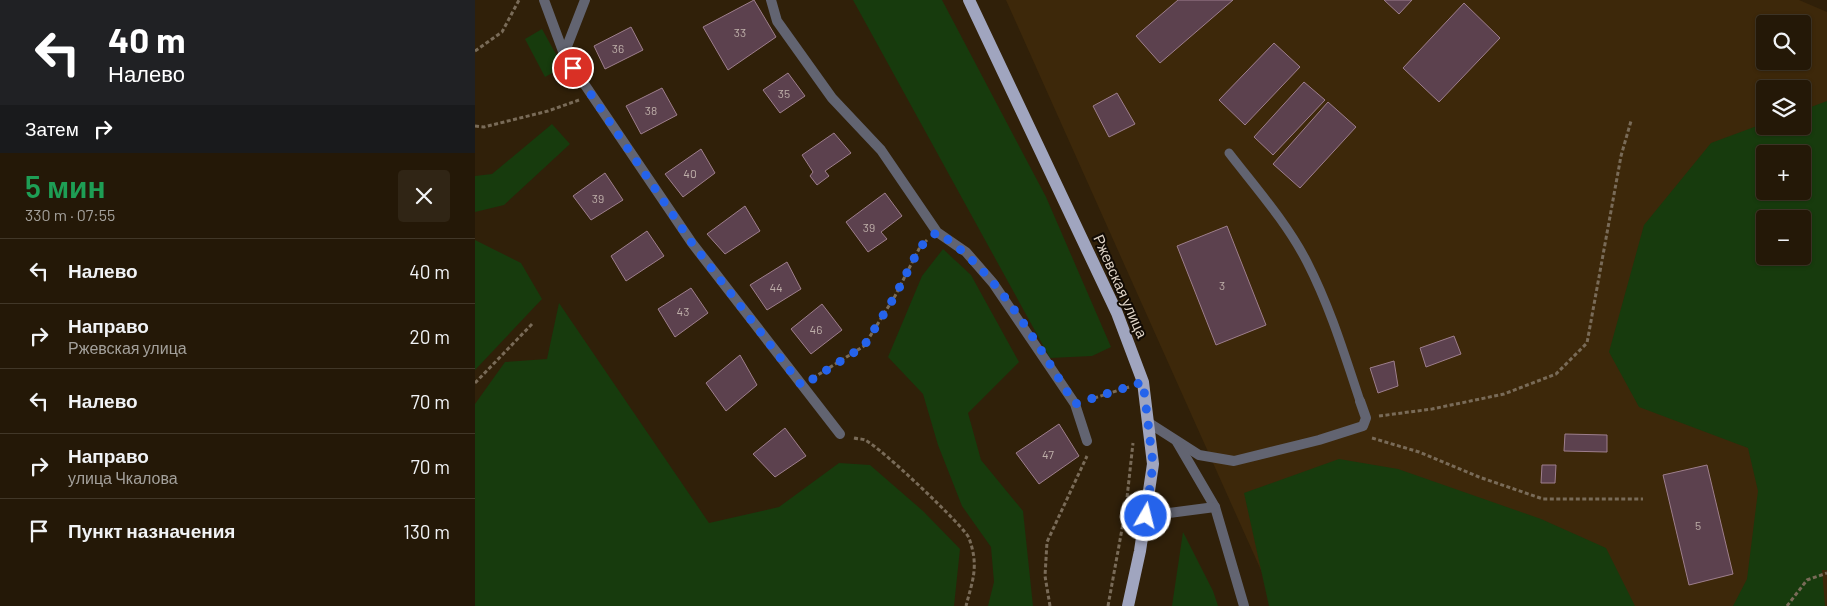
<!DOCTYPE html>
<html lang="ru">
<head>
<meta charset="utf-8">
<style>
  body { margin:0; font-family:Barlow,sans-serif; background:#302515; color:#f1f3f6; height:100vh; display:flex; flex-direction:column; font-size:19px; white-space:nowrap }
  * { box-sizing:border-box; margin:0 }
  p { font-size:16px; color:#a3a09b }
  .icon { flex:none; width:28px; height:28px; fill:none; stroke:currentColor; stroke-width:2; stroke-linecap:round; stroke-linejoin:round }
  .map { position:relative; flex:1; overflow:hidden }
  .panel { display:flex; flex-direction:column; background:#241807; width:475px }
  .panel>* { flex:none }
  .guide { background:#202124; color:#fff; overflow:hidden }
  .buttons { position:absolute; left:1281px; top:15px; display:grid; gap:10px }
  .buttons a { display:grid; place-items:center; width:55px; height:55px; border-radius:5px; background:#241807; box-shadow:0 1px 4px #0004,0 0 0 1px #413728; font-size:25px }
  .pin { position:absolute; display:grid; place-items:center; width:42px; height:42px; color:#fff; margin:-21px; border:2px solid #fff; border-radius:50%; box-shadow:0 1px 5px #0007 }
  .me { position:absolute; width:55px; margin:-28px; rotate:8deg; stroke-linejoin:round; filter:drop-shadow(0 0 4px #0008) }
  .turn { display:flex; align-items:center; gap:18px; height:105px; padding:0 25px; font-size:22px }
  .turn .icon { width:65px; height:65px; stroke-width:2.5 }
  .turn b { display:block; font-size:35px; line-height:42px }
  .then { display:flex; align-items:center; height:48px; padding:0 25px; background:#0003; gap:10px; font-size:19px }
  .round { display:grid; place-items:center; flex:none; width:52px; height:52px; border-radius:5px; background:#302515 }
  .headline { display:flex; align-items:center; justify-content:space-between; height:85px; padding:0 25px }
  h1 { font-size:30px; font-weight:600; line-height:38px; color:#1e9e55 }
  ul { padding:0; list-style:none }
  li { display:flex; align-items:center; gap:15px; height:65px; padding:0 25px; border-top:1px solid #413728 }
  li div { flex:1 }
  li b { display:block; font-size:19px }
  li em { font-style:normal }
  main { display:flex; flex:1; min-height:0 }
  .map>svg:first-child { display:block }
  .built { fill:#3d280a; fill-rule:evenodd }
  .green { fill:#173b0d; fill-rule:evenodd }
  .building { fill:#5c414e; stroke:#9e7f8d }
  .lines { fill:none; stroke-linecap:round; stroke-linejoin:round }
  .path { stroke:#796b58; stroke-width:3; stroke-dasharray:4 2.5; stroke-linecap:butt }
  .lane { stroke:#626471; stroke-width:9 }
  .street { stroke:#626471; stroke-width:10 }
  .primary { stroke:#a0a5bf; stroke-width:12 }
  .route { stroke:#2563eb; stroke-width:9; stroke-dasharray:0 16.2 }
  .labels { text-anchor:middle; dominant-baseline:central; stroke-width:4; stroke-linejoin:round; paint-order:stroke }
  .number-label { font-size:12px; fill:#beafa9 }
  .street-label { font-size:15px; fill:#dfd4c7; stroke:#120b04 }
</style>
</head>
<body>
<main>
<section class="panel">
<div class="guide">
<div class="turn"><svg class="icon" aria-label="left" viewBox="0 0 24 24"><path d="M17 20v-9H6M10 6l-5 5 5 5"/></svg><div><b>40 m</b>Налево</div></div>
<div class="then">Затем<svg class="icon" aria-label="right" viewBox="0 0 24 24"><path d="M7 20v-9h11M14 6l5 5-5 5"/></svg></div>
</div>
<div class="headline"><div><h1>5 мин</h1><p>330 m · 07:55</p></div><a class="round"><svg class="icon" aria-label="close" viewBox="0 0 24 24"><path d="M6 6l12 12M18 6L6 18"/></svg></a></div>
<ul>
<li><svg class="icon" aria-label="left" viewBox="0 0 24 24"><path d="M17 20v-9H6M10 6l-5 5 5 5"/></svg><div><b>Налево</b></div><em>40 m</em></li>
<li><svg class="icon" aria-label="right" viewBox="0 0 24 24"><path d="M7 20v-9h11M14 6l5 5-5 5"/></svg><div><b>Направо</b><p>Ржевская улица</p></div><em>20 m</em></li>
<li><svg class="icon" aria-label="left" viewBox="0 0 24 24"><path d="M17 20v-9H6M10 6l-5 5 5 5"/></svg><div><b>Налево</b></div><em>70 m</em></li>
<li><svg class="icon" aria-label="right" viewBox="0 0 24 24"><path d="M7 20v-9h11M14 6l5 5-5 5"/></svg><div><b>Направо</b><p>улица Чкалова</p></div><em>70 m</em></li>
<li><svg class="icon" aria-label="arrive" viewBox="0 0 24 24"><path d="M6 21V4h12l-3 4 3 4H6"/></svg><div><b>Пункт назначения</b></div><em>130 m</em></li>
</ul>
</section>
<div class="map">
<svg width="1352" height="606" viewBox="0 0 1352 606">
  <rect width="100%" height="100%" fill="#302009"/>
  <path class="built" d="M531 0H1324L1352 12V606H802ZM1290 24H1328V61H1290ZM1290 89H1328V126H1290ZM1290 154H1328V191H1290ZM1290 219H1328V256H1290Z"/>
  <g class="green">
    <path d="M378 0H467L571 197 636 347 617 356 575 358Z"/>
    <path d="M67 29 88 67 70 77 50 39Z"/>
    <path d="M1352 101V570H1347L1350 606H1258L1272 579 1283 491 1273 448 1164 407 1134 352 1169 225 1236 143 1290 123V126H1328V110ZM1290 154H1328V191H1290ZM1290 219H1328V256H1290Z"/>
    <path d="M77 124 95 144 29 205 0 212V176L17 174Z"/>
    <path d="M0 240 46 263 67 299 0 370Z"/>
    <path d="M468 249 496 275 544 362 493 413 506 460 548 511 558 606H513L519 582 516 547 487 506 463 445 448 394 413 357 447 276Z"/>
    <path d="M84 303 234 523 304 507 364 463 395 465 448 511 485 549 479 606H0V404L30 362 72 359Z"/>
    <path d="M864 459 923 469 1066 519 1131 548 1160 606H794L769 493Z"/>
    <path d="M708 532 738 591 743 606H697Z"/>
  </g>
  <g class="building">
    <path d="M279 0 301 37 253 70 228 27Z"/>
    <path d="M703 0H758L685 63 661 36Z"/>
    <path d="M909 0H937L924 14Z"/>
    <path d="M989 3 1025 38 964 102 928 68Z"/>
    <path d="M156 27 168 50 130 69 119 46Z"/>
    <path d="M799 43 825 67 770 125 744 100Z"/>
    <path d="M313 73 330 96 305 113 288 90Z"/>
    <path d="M829 82 850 100 798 155 779 137Z"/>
    <path d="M187 88 202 115 166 134 151 106Z"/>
    <path d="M642 93 660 124 634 137 618 106Z"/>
    <path d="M853 102 881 127 825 188 798 164Z"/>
    <path d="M359 133 376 153 350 171 354 176 342 185 335 176 338 172 327 155Z"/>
    <path d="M226 149 240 173 208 197 190 174Z"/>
    <path d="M130 173 148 200 116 220 98 196Z"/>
    <path d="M410 193 427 216 406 232 412 239 393 252 371 222Z"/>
    <path d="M270 206 285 231 250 254 232 234Z"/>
    <path d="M752 226 791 325 741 345 702 246Z"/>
    <path d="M172 231 189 256 151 281 136 256Z"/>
    <path d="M312 262 326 289 292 310 275 285Z"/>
    <path d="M216 288 233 313 200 337 183 309Z"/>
    <path d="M347 304 367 330 336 354 316 329Z"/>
    <path d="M979 336 986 354 951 367 945 348Z"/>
    <path d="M265 355 282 385 251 411 231 383Z"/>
    <path d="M919 361 923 386 903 393 895 368Z"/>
    <path d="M584 424 604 456 564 484 541 453Z"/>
    <path d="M310 428 331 456 300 477 278 454Z"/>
    <path d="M1090 434 1132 435V452L1089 451Z"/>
    <path d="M1067 465H1081L1080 483H1066Z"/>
    <path d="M1232 465 1258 574 1214 585 1188 475Z"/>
  </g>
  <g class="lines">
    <g class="path">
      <path d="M0 51 27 32 44 0"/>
      <path d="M0 126 9 127 73 111 104 100"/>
      <path d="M338 378 389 346 420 296 445 247 452 240"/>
      <path d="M0 383 58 323"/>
      <path d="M613 400 654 387"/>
      <path d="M904 416 957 409 1029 394 1081 374 1112 343 1146 156 1156 121"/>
      <path d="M379 438C383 439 387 439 390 440 404 446 489 526 494 538 504 566 498 579 491 606"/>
      <path d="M897 438 944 452 1004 477 1068 499H1168"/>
      <path d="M575 606 570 576 572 542 612 456"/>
      <path d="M633 606 651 507 658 443"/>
      <path d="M1312 606 1332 580 1352 573"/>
    </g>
    <path class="lane" d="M754 153C781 188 812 223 832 262 855 307 869 353 885 401"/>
    <g class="street">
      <path d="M69 0 89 54 217 243 365 434"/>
      <path d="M296 0 302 21 357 98 406 150 462 232 491 252 518 283 600 404 612 441"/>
      <path d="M89 54 110 0"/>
      <path d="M674 423 724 455 759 461 844 440 888 426 891 418 885 401"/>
      <path d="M702 442 740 507 769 606"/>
      <path d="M671 516 740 507"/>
    </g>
    <path class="primary" d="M494 0 642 313 668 382 678 464 665 551 653 606"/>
  </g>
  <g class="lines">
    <path class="route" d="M98 68 217 243 327 386 389 346 420 296 445 247 462 232C524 272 561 344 600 404L668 382 678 464 671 516"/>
  </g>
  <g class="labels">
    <g class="number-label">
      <text x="265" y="32">33</text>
      <text x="143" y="48">36</text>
      <text x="309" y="93">35</text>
      <text x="176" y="110">38</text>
      <text x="215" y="173">40</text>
      <text x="123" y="198">39</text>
      <text x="394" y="227">39</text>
      <text x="747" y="285">3</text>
      <text x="301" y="287">44</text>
      <text x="208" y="311">43</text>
      <text x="341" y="329">46</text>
      <text x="573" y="454">47</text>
      <text x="1223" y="525">5</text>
    </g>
    <g class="street-label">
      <text transform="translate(646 286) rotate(66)">Ржевская улица</text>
    </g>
  </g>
</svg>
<div class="buttons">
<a><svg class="icon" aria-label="search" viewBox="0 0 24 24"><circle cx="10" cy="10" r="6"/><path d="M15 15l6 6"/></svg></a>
<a><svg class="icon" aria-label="layers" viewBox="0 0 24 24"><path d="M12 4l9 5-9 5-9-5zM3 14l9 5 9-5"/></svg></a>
<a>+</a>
<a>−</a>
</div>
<div class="pin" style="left:98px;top:68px;background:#d93025"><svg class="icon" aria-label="arrive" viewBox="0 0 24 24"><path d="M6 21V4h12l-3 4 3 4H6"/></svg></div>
<svg class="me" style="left:671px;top:516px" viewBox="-20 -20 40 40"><circle r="17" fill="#2563eb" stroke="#fff" stroke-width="3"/><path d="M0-11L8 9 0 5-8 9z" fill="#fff"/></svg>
</div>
</main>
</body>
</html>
